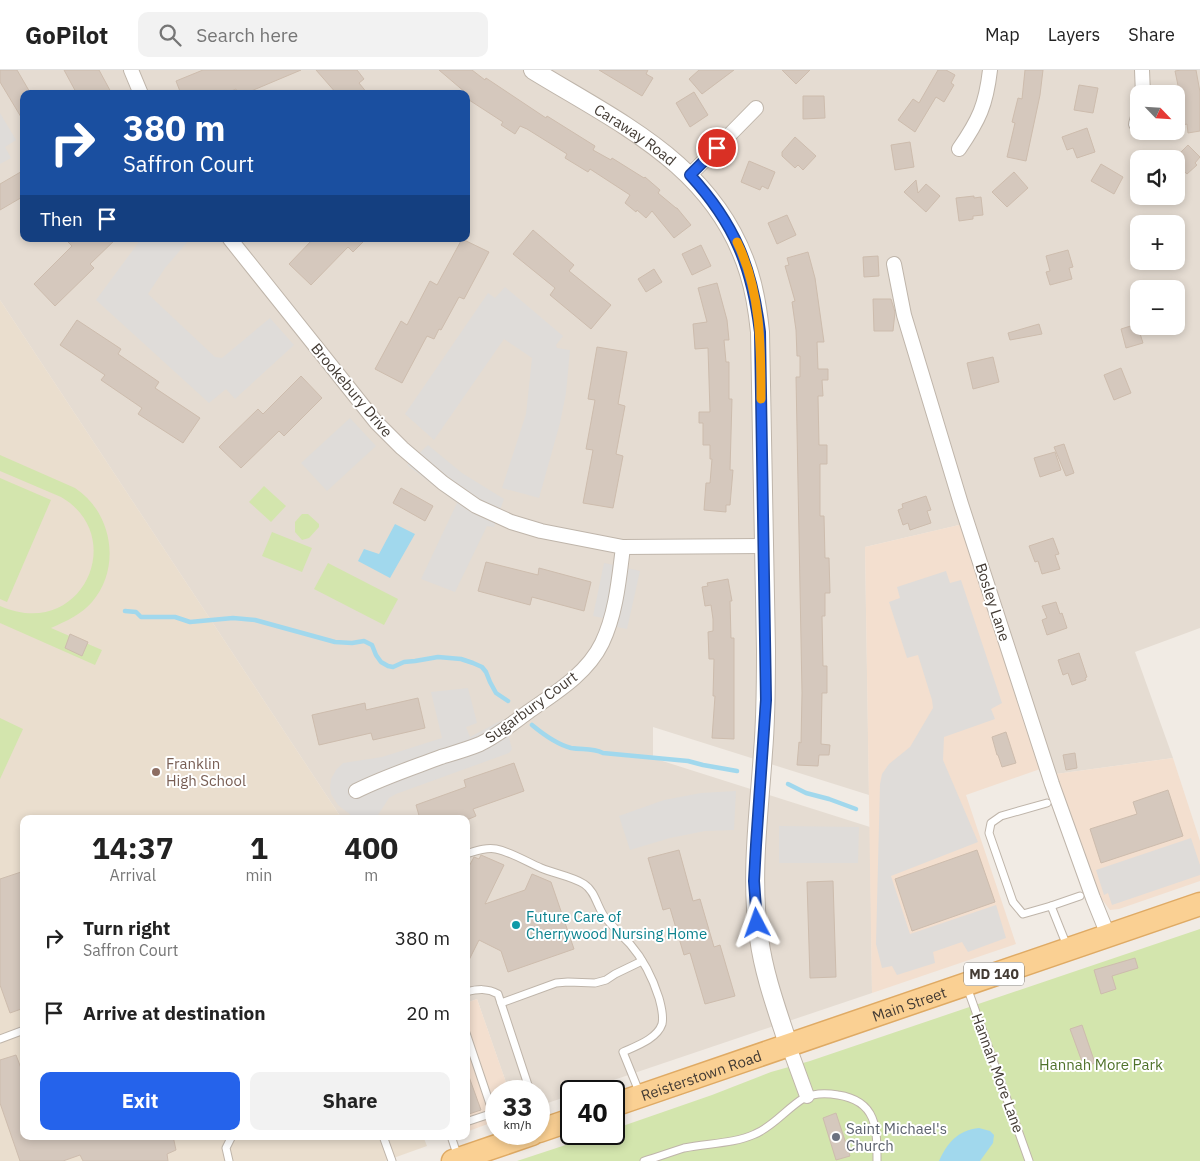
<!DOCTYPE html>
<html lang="en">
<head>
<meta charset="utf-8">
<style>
  body { margin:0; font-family:"IBM Plex Sans",sans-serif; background:#f2f2f2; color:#222; height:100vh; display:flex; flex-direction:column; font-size:19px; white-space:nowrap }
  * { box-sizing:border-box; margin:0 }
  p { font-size:16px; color:#767676 }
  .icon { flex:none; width:28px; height:28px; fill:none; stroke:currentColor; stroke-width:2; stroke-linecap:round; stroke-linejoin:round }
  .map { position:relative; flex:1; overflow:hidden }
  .drawer { position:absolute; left:20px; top:745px; width:450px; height:325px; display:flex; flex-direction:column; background:#fff; border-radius:10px; box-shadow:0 2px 8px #0003 }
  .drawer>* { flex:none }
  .guide { position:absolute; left:20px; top:20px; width:450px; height:152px; border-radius:10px; box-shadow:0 2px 8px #0003; background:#1a4fa0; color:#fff; overflow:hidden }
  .needle { width:32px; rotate:115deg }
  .buttons { position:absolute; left:1130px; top:15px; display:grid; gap:10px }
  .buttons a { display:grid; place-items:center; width:55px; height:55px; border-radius:10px; background:#fff; box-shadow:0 2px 8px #0003; font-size:25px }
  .speed { position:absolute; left:485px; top:1010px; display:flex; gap:10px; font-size:25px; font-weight:700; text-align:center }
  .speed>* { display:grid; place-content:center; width:65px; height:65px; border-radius:50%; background:#fff; box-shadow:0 2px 8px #0003; line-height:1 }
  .speed small { font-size:12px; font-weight:400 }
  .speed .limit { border:2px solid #111; border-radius:8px; background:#fff; color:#111 }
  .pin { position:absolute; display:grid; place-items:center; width:42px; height:42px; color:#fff; margin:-21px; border:2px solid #fff; border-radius:50%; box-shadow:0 1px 5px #0007 }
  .me { position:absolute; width:55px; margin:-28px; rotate:356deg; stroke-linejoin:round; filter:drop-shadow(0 0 4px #0008) }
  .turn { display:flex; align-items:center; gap:18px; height:105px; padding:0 20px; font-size:22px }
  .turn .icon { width:65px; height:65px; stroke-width:2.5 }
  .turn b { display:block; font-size:35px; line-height:42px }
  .then { display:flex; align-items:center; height:48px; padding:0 20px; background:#0003; gap:10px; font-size:19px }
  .eta { display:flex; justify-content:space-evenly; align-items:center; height:85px; text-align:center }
  .eta b { font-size:30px; font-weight:700; line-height:35px }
  .action { display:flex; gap:10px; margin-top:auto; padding:10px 20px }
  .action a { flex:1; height:58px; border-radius:10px; background:#2563eb; color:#fff; font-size:20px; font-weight:700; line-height:58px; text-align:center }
  .action a+a { background:#f2f2f2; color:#222 }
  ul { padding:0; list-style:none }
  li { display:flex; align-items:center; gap:15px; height:75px; padding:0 20px }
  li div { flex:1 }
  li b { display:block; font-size:19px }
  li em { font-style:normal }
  header { display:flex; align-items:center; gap:30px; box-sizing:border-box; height:70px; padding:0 25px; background:#fff; border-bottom:1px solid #e0e0e0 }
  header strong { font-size:24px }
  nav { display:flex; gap:28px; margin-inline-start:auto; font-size:18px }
  .search { width:350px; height:45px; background:#f2f2f2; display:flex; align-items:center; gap:12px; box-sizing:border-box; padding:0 18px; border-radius:10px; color:#767676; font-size:19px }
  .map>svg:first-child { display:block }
  .residential { fill:#e5dcd2; fill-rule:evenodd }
  .commercial { fill:#f3dfcf }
  .education { fill:#eadece }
  .green { fill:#d3e5ad }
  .parking { fill:#dfdcd9 }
  .water { fill:#a1d8ed }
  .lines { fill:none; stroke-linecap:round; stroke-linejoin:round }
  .stream { stroke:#a1d8ed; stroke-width:4.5 }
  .building { fill:#d5c8bd; stroke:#cdbcad }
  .service-casing { stroke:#bfb5aa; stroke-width:9 }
  .minor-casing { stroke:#bfb5aa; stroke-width:16 }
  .tertiary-casing { stroke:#bfb5aa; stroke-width:20 }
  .primary-casing { stroke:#dfaa64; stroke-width:25 }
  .service { stroke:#fff; stroke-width:7 }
  .minor { stroke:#fff; stroke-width:14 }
  .tertiary { stroke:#fff; stroke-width:18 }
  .primary { stroke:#fad093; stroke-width:22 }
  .route-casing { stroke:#184099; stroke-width:12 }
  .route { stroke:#2563eb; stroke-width:9 }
  .slow { stroke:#f59e0b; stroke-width:9 }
  .education-dot { fill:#8d6e63; stroke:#fff; stroke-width:2 }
  .culture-dot { fill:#0f9aa8; stroke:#fff; stroke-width:2 }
  .worship-dot { fill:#6b7280; stroke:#fff; stroke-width:2 }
  .labels { text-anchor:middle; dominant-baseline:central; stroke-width:4; stroke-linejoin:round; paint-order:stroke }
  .shield { fill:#fff; stroke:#7b7671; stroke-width:1 }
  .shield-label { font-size:14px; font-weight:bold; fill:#433b34 }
  .street-label { font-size:15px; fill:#433b34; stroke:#fff }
  .education-label { font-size:15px; fill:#785e54; stroke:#fff; text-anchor:start }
  .culture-label { font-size:15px; fill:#0d838f; stroke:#fff; text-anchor:start }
  .park-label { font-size:15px; fill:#4f722a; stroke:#fff }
  .worship-label { font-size:15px; fill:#5b616d; stroke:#fff; text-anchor:start }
</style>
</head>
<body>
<header>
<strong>GoPilot</strong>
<div class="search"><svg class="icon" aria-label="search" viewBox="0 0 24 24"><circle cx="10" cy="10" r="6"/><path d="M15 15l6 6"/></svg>Search here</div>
<nav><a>Map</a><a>Layers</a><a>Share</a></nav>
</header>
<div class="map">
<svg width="1200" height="1091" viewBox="0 0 1200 1091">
  <rect width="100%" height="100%" fill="#f1ebe4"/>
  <path class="residential" d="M0 0H1200V558L1135 582 1173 688 1056 704 972 452 865 477 869 725 653 657V688L870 757 872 923 581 1021H571V1025L539 1036V1021H509L477 929 466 933V749H342L0 230ZM24 24H466V169H24ZM1139 24H1176V61H1139ZM1139 89H1176V126H1139ZM1139 154H1176V191H1139ZM1139 219H1176V256H1139Z"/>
  <g class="commercial">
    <path d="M963 454 1043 698 966 725 1016 874 872 923 865 477Z"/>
    <path d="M1173 688 1200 771V811L1119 839 1110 840 1100 827 1056 704Z"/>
    <path d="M477 929 509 1021H496V1051L466 1062V933Z"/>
  </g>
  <path class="education" d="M0 230 342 749H24V1066H423L427 1076 385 1091H0Z"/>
  <g class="green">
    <path d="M0 385 75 418C112 442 122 497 92 532 81 545 66 551 51 558L102 580 95 595 0 553V536C82 572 129 466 61 427L0 401Z"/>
    <path d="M0 408 51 430 7 532 0 529Z"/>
    <path d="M264 416 286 436 271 452 249 432Z"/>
    <path d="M302 444H308L319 454V457L309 468 302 470 295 462V452Z"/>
    <path d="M272 462 312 478 302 502 262 486Z"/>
    <path d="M328 493 398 529 384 555 314 519Z"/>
    <path d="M0 648 23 659 0 709Z"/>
    <path d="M1200 859V1091H517L599 1064H614V1059L712 1025 771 1002 810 991Z"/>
  </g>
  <g class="parking">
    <path d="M0 43 16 70 5 77 11 88 0 94Z"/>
    <path d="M141 169H190L165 198 148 224 215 287 222 288 270 248 294 275 235 329 226 319 209 333 96 230Z"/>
    <path d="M505 217 563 266 556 275 557 278 570 280 566 323 560 353 539 428 502 418 526 344 532 288 504 269 434 370 405 344 488 223 495 228Z"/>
    <path d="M350 348 376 376 327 421 301 393Z"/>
    <path d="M428 375 462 403 504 429 494 457 487 456 455 522 421 509 457 433 407 395Z"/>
    <path d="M604 493 640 501 627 559 602 554 603 548 593 546Z"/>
    <path d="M946 501 950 513 961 510 1002 633 991 639 995 649 944 667 943 690 978 772 891 806 910 864 996 835 1006 868 968 882 962 872 933 882 935 893 897 905 892 896 882 898 876 874 880 714 882 704 889 694 910 677 933 638 932 630 918 585 907 588 889 532 900 528 897 517Z"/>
    <path d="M468 618 477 653 466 657 470 667 504 649 512 679 509 683 396 724 389 728 378 745 369 749H356L338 735 331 724 330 717 331 709 336 700 343 693 382 687 442 668 431 622Z"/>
    <path d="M736 721 734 760 705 761 670 768 630 780 619 746 664 730 701 723Z"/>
    <path d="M779 756 859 757 858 793H779Z"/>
    <path d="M1191 768 1200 795V805L1112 835 1108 823 1104 825 1096 800Z"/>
  </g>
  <g class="water">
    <path d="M395 454 415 464 390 508 358 491 364 479 379 484Z"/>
    <path d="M979 1058 990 1061 994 1065 993 1073 980 1091H939C947 1073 958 1060 979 1058Z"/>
  </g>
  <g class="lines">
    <g class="stream">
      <path d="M125 541 136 542 141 547H175L190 552 233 548 255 550 335 572 352 573 364 571 372 575 376 585 381 592 388 596 393 597 404 592 415 591 438 587 461 589 473 593 482 597 486 602 490 612 496 623 508 631"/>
      <path d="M532 655C544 665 556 674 571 678 583 680 592 678 603 683L688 691 703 695 737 701"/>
      <path d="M788 714 806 723 829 729 856 739"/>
    </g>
  </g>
  <g class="building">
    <path d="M0 0H17L31 24H24V52L0 12Z"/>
    <path d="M64 0H99L112 24H77Z"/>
    <path d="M203 0H301L244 24H238L236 19 224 24H181L176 11Z"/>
    <path d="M316 0H357L364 9 359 13 368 24H337Z"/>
    <path d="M439 0H472L485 10 486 8 546 48 547 46 595 76 593 80 611 90 612 88 644 108 645 107 660 120 658 123 676 138H677L691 155 674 168 652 141 646 148 637 140 636 142 625 133 630 125 590 99 588 102 565 88 567 84 527 59 520 56 515 64 501 55 503 52 466 28V23Z"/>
    <path d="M599 0H648L646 4 653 8 642 26Z"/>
    <path d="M699 0H734L702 24 689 9Z"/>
    <path d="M782 0H810L796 14Z"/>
    <path d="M938 0H946L955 5 951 13 954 15 944 32 936 27 915 62 898 50 913 29 919 33Z"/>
    <path d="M1025 0H1043L1040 25 1026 91 1007 87 1015 53 1012 52 1018 28 1022 29Z"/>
    <path d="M1181 0H1196L1200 22V61L1188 63 1187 54 1183 55 1180 25 1175 1Z"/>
    <path d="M1079 15 1098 18 1093 43 1074 40Z"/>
    <path d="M694 22 708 45 690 57 676 33Z"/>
    <path d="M803 26H824L825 48 803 49Z"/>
    <path d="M1087 58 1095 82 1077 88 1073 78 1067 80 1062 67Z"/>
    <path d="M795 67 816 86 803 100 798 95 795 98 782 86V82Z"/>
    <path d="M910 72 914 97 895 100 891 75Z"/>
    <path d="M1188 75 1200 87 1195 93 1197 95 1187 104 1176 94V89H1174Z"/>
    <path d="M749 91 775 102 768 119 762 116 760 120 741 112Z"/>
    <path d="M1101 94 1123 107 1114 124 1091 111Z"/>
    <path d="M24 100V126L0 140V114Z"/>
    <path d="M1014 102 1028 118 1007 137 992 122Z"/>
    <path d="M916 110 918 123 926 114 940 126 926 142 904 122Z"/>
    <path d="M974 126V128L981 127 983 145 973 146V149L959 151 956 128Z"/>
    <path d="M787 145 796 165 777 174 768 153Z"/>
    <path d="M533 160 574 195 569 201 611 235 591 259 550 225 555 218 513 184Z"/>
    <path d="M65 169H116L90 194 94 198 55 236 34 214 72 176Z"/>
    <path d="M313 169H366L353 182 348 177 311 215 289 194Z"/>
    <path d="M462 169 489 182 464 229 459 227 441 260 439 259 434 269 427 266 402 313 375 299 401 251 407 255 430 211 437 215Z"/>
    <path d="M701 175 711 196 692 205 682 184Z"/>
    <path d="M1068 180 1073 197 1069 198 1072 209 1050 215 1046 202 1050 201 1046 186Z"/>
    <path d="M808 182 815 208 824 272H817L818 299H828V310H822L823 326H818L819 375H827V394H820V446H824L825 488H829L830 523H825V546H822L823 596H827V623H822L821 674 830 675 829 685H819L818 696 797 695 799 672 801 673 802 623 796 307H800V286H797L796 260 792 232 795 231 785 196 789 195 787 188Z"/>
    <path d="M878 186 879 206 864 207 863 187Z"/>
    <path d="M654 199 662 212 646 222 638 209Z"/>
    <path d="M717 213 727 250 729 270H724L726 292H729V329H732L730 400H733L730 435H726V442L704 440 706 413H710L712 389H710V375H703V353H699V342H710L708 278 695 279 693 254 707 252 698 218Z"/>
    <path d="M873 229H891L895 242 893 261H874Z"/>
    <path d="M77 250 121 279 118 284 159 312 155 318 200 348 183 373 138 344 142 338 101 310 105 305 60 275Z"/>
    <path d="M1039 254 1042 264 1010 270 1008 263Z"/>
    <path d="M1137 254 1143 273 1126 278 1121 259Z"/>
    <path d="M597 277 627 282 618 334 625 336 616 384 623 386 613 438 583 433 593 380 586 379 595 330 588 329Z"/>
    <path d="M993 287 999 312 973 319 967 293Z"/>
    <path d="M1121 298 1131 323 1114 330 1104 305Z"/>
    <path d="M301 306 322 328 284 366 279 361 241 398 219 377 258 339 263 344Z"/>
    <path d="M1064 374 1074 403 1066 406 1054 377Z"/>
    <path d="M1055 382 1061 400 1040 407 1034 388Z"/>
    <path d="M401 418 433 436 425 451 393 433Z"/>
    <path d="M926 426 931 440 927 441 931 453 910 460 908 453 903 455 898 440 903 438 902 434Z"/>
    <path d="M1053 468 1059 484 1055 485 1060 499 1042 504 1038 491 1035 492 1029 476Z"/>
    <path d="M486 492 538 505 539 498 591 512 584 541 532 527 530 535 478 521Z"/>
    <path d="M728 509 732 531H730L731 568H734V669L712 668 715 626H713L714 589H709L708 562 713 561V549L711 535 705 536 702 517 708 516 707 513Z"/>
    <path d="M1056 532 1060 544 1062 543 1067 558 1047 565 1042 550 1047 548 1042 536Z"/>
    <path d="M70 564 88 572 82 586 65 578Z"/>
    <path d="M1079 583 1087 607 1085 608 1086 610 1072 615 1068 603 1063 605 1058 590Z"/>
    <path d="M418 628 425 658 373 670 371 663 319 675 312 645 365 633 366 640Z"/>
    <path d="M1006 662 1016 693 1002 697 998 685H997L992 667Z"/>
    <path d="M1075 683 1077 698 1066 700 1063 685Z"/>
    <path d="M514 693 524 721 473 739 476 746 469 749H420L416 735 466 717 464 710Z"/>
    <path d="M1168 720 1183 766 1101 793 1090 759 1137 744 1133 732Z"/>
    <path d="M679 780 693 831 700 829 714 877 720 875 735 926 705 934 690 883 684 885 670 838 663 840 648 788Z"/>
    <path d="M977 780 995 832 912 861 895 809Z"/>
    <path d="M481 785 504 795 485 834 525 820 532 804 551 812 574 879 508 902 501 881 479 870 466 896V802L474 787 479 789Z"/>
    <path d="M24 801V938L10 943 0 915V809Z"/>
    <path d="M833 811 836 907 810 908 807 812Z"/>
    <path d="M1135 888 1138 898 1112 906 1116 919 1101 924 1094 900Z"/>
    <path d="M1082 955 1095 993 1084 997 1070 959Z"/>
    <path d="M16 985 24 1006V1066H173L176 1080 167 1084 168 1091H83L80 1085 63 1091H20L0 1033V990Z"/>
    <path d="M466 1004H468L481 1040 466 1045Z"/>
    <path d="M836 1043 850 1086 836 1090 823 1048Z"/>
  </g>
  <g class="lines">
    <defs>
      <g id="service">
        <path d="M1047 733 1001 746 991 753 989 763 1013 832 1023 844 1051 836 1067 876"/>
        <path d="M466 784C476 781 486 777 496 779 511 782 527 792 541 798 555 804 571 806 584 814 595 821 597 836 604 846 612 856 621 865 630 874 643 889 653 909 659 928 661 936 664 945 662 954 657 969 636 976 623 982L640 1024"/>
        <path d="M1051 836 1080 826"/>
        <path d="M967 917 1029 1091"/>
        <path d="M466 922C478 919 487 918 498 924L530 1021"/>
        <path d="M501 933 556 913 568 912 595 913 606 910 615 904 642 891"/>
        <path d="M466 963 496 1052"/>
        <path d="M0 969 24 960"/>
        <path d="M466 1052 493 1043"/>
        <path d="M383 1066 392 1091"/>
        <path d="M451 1066 458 1087"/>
        <path d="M229 1091 226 1078 232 1066"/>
        <path d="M644 1091C658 1087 671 1082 684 1078 707 1073 733 1074 755 1064 774 1056 787 1038 804 1028 814 1023 827 1023 838 1025 877 1031 877 1058 877 1091"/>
      </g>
      <g id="minor">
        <path d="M131 0 141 24"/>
        <path d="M1142 0 1143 24"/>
        <path d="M1136 54 1139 44"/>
        <path d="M959 79C979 50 986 35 990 0"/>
        <path d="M690 105 756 38"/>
        <path d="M230 169 376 352 402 378 443 413 476 436 511 452 541 461 623 477 763 476"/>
        <path d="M894 194 904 245 961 434 1052 714 1093 828 1108 865"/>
        <path d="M356 721C384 707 412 698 441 687 454 683 468 679 480 674 497 666 513 653 528 642 555 623 587 604 602 573 616 544 619 509 623 477"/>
        <path d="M788 974 807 1026"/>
      </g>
      <g id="tertiary">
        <path id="s1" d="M533 0C621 54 716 96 749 203 755 222 758 242 760 262L766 580C766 614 766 648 763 682 759 744 750 806 759 868 764 905 777 940 788 974"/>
      </g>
      <g id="primary">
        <path id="s2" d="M614 1035 1200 834"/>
        <path d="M539 1061 571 1050"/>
        <path d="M453 1091 532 1064"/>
      </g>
    </defs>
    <use href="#service" class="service-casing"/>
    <use href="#minor" class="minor-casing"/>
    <use href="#tertiary" class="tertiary-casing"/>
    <use href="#primary" class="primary-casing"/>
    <use href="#service" class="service"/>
    <use href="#minor" class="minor"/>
    <use href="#tertiary" class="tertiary"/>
    <use href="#primary" class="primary"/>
  </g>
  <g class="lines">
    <defs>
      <path id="route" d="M717 78 690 105C735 154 752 197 760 262L766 630 756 775 754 811 757 853"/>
    </defs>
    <use href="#route" class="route-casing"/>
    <use href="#route" class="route"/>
    <path class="slow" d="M737 172C761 221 761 276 761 329"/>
  </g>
  <circle class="education-dot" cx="156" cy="702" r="5"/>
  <circle class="culture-dot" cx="516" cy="855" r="5"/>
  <circle class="worship-dot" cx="836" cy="1067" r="5"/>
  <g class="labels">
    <rect class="shield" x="964" y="892.5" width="60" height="23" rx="4"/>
    <g class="shield-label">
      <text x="994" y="904">MD 140</text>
    </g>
    <g class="street-label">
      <text stroke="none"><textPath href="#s1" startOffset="121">Caraway Road</textPath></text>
      <text transform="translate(352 320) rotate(50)">Brookebury Drive</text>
      <text transform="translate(993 532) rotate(72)">Bosley Lane</text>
      <text transform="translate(531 637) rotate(-36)">Sugarbury Court</text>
      <text stroke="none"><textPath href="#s2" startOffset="312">Main Street</textPath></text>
      <text transform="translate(998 1003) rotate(70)">Hannah More Lane</text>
      <text stroke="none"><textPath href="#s2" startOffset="92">Reisterstown Road</textPath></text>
    </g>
    <g class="education-label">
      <text x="166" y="693">Franklin<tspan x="166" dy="17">High School</tspan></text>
    </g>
    <g class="culture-label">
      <text x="526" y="846">Future Care of<tspan x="526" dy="17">Cherrywood Nursing Home</tspan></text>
    </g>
    <g class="park-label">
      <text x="1101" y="994">Hannah More Park</text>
    </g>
    <g class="worship-label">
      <text x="846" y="1058">Saint Michael's<tspan x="846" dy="17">Church</tspan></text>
    </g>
  </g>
</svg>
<div class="buttons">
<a><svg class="needle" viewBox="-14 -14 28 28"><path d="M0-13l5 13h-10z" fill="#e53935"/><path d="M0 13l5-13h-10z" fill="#767676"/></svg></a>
<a><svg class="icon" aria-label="sound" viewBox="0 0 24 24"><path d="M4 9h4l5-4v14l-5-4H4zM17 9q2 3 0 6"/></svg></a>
<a>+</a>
<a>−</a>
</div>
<div class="speed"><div>33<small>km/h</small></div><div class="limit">40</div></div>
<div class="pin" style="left:717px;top:78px;background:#d93025"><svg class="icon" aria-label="arrive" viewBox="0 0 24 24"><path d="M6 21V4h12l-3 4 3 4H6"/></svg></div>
<svg class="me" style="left:757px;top:853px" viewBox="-20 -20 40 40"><path d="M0-17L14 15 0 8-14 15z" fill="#2563eb" stroke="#fff" stroke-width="4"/></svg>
<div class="guide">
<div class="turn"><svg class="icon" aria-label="right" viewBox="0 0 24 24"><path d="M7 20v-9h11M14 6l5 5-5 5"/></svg><div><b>380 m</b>Saffron Court</div></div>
<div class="then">Then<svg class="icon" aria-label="arrive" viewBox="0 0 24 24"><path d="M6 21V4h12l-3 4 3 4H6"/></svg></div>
</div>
<section class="drawer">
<div class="eta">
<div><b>14:37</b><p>Arrival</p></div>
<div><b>1</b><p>min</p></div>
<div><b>400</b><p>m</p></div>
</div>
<ul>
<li><svg class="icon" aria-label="right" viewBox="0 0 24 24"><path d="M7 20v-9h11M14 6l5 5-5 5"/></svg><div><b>Turn right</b><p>Saffron Court</p></div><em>380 m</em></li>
<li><svg class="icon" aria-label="arrive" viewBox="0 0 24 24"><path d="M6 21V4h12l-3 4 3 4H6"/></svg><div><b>Arrive at destination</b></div><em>20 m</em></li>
</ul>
<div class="action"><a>Exit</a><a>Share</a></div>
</section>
</div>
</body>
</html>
